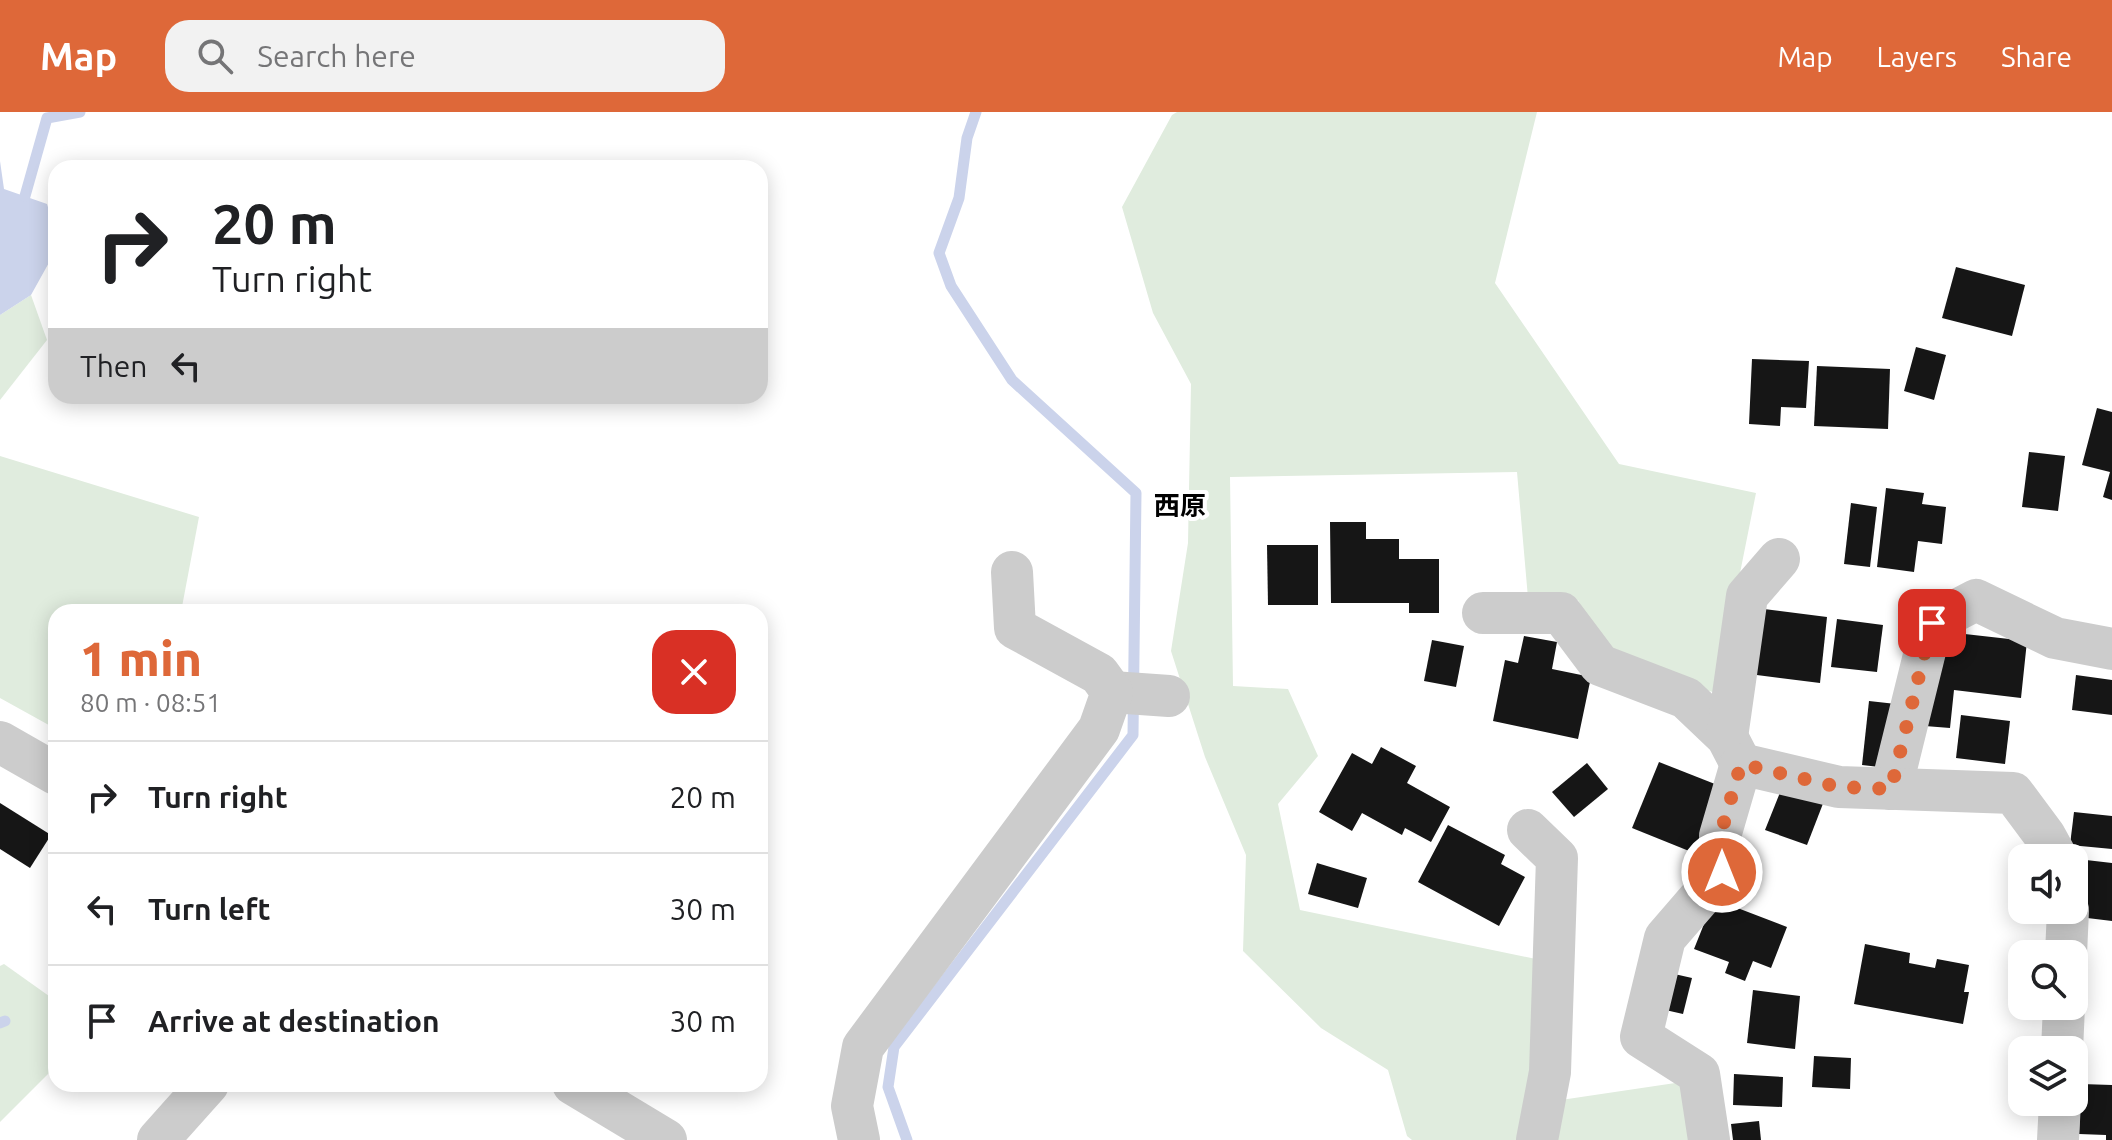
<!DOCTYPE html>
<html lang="en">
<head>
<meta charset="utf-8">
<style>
  body { margin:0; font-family:Ubuntu,"Noto Sans JP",sans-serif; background:#f2f2f2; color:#202124; height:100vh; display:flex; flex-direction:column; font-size:30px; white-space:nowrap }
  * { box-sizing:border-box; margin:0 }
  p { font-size:26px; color:#757577 }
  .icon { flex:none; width:44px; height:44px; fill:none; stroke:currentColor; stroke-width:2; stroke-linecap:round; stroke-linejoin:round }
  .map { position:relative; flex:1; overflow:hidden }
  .side { position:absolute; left:48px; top:492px; width:720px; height:488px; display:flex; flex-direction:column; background:#fff; border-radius:24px; box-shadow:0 4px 20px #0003 }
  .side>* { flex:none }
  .banner { position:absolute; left:48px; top:48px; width:720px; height:244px; border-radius:24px; box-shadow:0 4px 20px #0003; background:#fff; color:#202124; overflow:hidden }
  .fabs { position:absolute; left:2008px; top:732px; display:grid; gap:16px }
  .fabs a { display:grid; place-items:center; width:80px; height:80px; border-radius:16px; background:#fff; box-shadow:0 4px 20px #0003; font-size:40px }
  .pin { position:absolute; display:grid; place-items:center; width:68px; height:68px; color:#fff; margin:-34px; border-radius:16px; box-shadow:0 4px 12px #0006 }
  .me { position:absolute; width:88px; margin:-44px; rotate:0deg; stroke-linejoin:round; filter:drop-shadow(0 0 6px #0008) }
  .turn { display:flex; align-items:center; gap:28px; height:168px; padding:0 32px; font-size:36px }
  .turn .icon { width:104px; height:104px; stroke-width:2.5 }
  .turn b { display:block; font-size:56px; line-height:68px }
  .then { display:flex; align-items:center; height:76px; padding:0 32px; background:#0003; gap:16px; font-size:30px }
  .round { display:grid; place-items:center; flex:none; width:84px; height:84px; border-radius:24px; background:#f2f2f2 }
  .headline { display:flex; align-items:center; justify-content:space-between; height:136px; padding:0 32px }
  h1 { font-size:48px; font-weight:800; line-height:60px; color:#de6839 }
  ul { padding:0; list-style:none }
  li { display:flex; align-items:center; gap:24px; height:112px; padding:0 32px; border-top:2px solid #e0e0e0 }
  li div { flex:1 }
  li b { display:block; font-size:30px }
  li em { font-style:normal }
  header { display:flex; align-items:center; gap:48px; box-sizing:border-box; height:112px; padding:0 40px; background:#de6839; color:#fff }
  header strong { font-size:38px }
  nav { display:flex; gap:44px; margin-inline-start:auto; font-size:28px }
  .search { width:560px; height:72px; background:#f2f2f2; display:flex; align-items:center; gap:20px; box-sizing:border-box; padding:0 28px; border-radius:24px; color:#757577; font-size:30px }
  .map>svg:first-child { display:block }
  .green { fill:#e0ecde }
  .water { fill:#cbd3eb }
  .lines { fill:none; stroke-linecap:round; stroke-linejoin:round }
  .stream { stroke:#cbd3eb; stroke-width:11 }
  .building { fill:#161616 }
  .minor { stroke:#ccc; stroke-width:42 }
  .route { stroke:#de6839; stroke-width:14; stroke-dasharray:0 25.2 }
  .labels { text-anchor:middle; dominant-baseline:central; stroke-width:8; stroke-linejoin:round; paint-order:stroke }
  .neighbourhood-label { font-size:26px; font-weight:bold; fill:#000; stroke:#fff }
</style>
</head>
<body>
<header>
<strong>Map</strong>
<div class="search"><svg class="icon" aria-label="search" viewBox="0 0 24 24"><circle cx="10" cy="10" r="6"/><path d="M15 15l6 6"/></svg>Search here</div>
<nav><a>Map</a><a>Layers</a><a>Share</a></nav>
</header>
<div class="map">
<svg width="2112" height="1028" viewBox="0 0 2112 1028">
  <rect width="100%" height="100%" fill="#fff"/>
  <g class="green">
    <path d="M1177 0H1537L1495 171 1619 352 1756 381 1716 581 1607 549 1578 488 1528 486 1517 360 1230 365 1233 574 1288 577 1318 644 1278 692 1300 798 1536 847 1534 992 1682 970 1691 1028H1412L1407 1024 1388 958 1321 916 1243 839 1246 743 1205 645 1171 539 1188 431 1191 272 1153 201 1122 95 1172 3Z"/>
    <path d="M31 183 47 228 0 288V203Z"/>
    <path d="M0 344 199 405 181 500H56V617L0 586Z"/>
    <path d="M4 852 56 889V954L0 1010V854Z"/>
  </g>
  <path class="water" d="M0 49 4 77 47 92 56 121V138L31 183 0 203Z"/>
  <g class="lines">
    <g class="stream">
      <path d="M25 84 47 6 80 0"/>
      <path d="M0 911 5 909"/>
      <path d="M907 1028 888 975 894 935 1133 623 1136 381 1012 268 951 174 939 141 959 86 967 26 976 0"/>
    </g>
  </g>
  <g class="building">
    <path d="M1956 155 2025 173 2012 224 1942 206Z"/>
    <path d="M1916 235 1946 243 1934 288 1904 279Z"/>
    <path d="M1752 247 1809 249 1806 296 1781 295 1780 314 1749 312Z"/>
    <path d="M1817 254 1890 257 1888 317 1814 314Z"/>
    <path d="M2097 296 2112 300V388L2103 385 2110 360 2082 353Z"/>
    <path d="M2029 340 2065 344 2058 399 2022 395Z"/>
    <path d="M1886 376 1924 381 1922 392 1946 395 1942 432 1918 429 1914 460 1877 455Z"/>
    <path d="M1851 391 1877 395 1870 455 1844 452Z"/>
    <path d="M1330 410H1366V427H1399V447H1439V501H1409V491H1331Z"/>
    <path d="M1267 433H1318V493H1268Z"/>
    <path d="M1756 496 1827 505 1820 571 1749 562Z"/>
    <path d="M1837 507 1883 513 1877 560 1831 555Z"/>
    <path d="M1947 520 2027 529 2021 586 1954 578 1950 616 1925 614Z"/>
    <path d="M1524 524 1557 530 1552 557 1591 565 1578 627 1493 609 1505 548 1518 551Z"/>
    <path d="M1432 528 1464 534 1456 575 1424 569Z"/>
    <path d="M2076 563 2112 568V603L2072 598Z"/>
    <path d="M1869 589 1896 592 1888 656 1862 653Z"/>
    <path d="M1961 603 2010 609 2005 652 1956 646Z"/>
    <path d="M1381 635 1416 654 1407 671 1450 695 1431 730 1405 716 1402 723 1362 701 1352 719 1319 700 1352 641 1372 652Z"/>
    <path d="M1659 650 1720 674 1694 741 1632 716Z"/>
    <path d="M1587 651 1608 677 1574 705 1552 680Z"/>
    <path d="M1783 673 1824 689 1807 733 1765 718Z"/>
    <path d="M0 691 51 723 30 756 0 737Z"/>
    <path d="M2074 700 2112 704V737L2070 733Z"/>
    <path d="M1448 713 1505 743 1501 752 1525 765 1499 814 1418 770Z"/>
    <path d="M2086 748 2112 751V809L2079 805Z"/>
    <path d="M1317 751 1367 766 1358 796 1308 782Z"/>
    <path d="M1714 787 1787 815 1771 856 1753 849 1745 869 1725 861 1729 850 1694 837Z"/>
    <path d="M1865 832 1910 841 1909 851 1935 856 1937 847 1969 853 1964 880H1969L1963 912 1854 892Z"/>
    <path d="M1670 861 1692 866 1683 902 1661 897Z"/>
    <path d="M1753 878 1800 884 1795 937 1747 931Z"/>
    <path d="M1814 944 1851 946 1850 977 1812 975Z"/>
    <path d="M1734 962 1783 965 1782 995 1733 993Z"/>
    <path d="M2081 972 2112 973V1028H2106V1023L2079 1022Z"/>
    <path d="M1759 1009 1761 1028H1733L1731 1012Z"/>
  </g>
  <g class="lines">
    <g class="minor">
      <path d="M1483 501H1561L1600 553 1686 586 1727 625 1741 652"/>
      <path d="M1112 580 1169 584"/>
      <path d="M1727 625 1747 484 1779 447"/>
      <path d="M0 630 56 662"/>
      <path d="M1891 677 1932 511 1976 488 2055 526 2112 537"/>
      <path d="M1528 718 1557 746 1550 960 1537 1028"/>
      <path d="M2066 842 2068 798"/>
      <path d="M2062 938 2064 894"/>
      <path d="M573 972 666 1028"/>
      <path d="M158 1028 208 972"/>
      <path d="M859 1028 852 994 863 935 1099 617 1112 580 1099 562 1015 516 1012 460"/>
      <path d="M1709 1028 1699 962 1641 925 1665 826 1722 760 1720 724 1741 652 1839 675 2013 681 2045 724 2057 746"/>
      <path d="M2058 1028 2060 990"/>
    </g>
  </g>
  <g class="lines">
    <path class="route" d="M1722 760 1720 724 1741 652 1839 675 1891 677 1932 511"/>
  </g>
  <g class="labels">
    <g class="neighbourhood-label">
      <text x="1180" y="393">西原</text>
    </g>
  </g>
</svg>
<div class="fabs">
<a><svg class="icon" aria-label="sound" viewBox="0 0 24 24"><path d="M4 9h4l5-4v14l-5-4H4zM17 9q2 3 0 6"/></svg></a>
<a><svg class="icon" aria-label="search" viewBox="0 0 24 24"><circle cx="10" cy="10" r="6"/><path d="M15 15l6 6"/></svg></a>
<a><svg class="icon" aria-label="layers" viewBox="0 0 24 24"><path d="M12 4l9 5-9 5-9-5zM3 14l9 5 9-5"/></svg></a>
</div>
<div class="pin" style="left:1932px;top:511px;background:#d93025"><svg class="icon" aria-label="arrive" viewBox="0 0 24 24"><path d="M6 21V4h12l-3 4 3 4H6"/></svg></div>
<svg class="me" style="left:1722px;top:760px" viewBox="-20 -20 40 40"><circle r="17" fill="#de6839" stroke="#fff" stroke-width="3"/><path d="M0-11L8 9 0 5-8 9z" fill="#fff"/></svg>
<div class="banner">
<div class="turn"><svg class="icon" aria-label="right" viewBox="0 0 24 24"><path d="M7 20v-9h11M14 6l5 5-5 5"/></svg><div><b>20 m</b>Turn right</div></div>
<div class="then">Then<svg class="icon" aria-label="left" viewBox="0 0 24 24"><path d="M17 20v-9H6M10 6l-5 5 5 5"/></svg></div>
</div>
<section class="side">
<div class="headline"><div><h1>1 min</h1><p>80 m · 08:51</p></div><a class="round" style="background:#d93025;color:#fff"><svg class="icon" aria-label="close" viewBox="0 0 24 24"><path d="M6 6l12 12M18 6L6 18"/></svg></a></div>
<ul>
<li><svg class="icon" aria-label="right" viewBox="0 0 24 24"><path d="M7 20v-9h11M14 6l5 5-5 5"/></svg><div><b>Turn right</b></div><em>20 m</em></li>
<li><svg class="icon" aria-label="left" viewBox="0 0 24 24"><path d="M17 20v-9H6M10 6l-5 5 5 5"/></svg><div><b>Turn left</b></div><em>30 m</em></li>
<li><svg class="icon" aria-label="arrive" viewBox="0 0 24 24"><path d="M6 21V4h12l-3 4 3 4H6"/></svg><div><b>Arrive at destination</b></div><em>30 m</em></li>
</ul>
</section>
</div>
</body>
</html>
